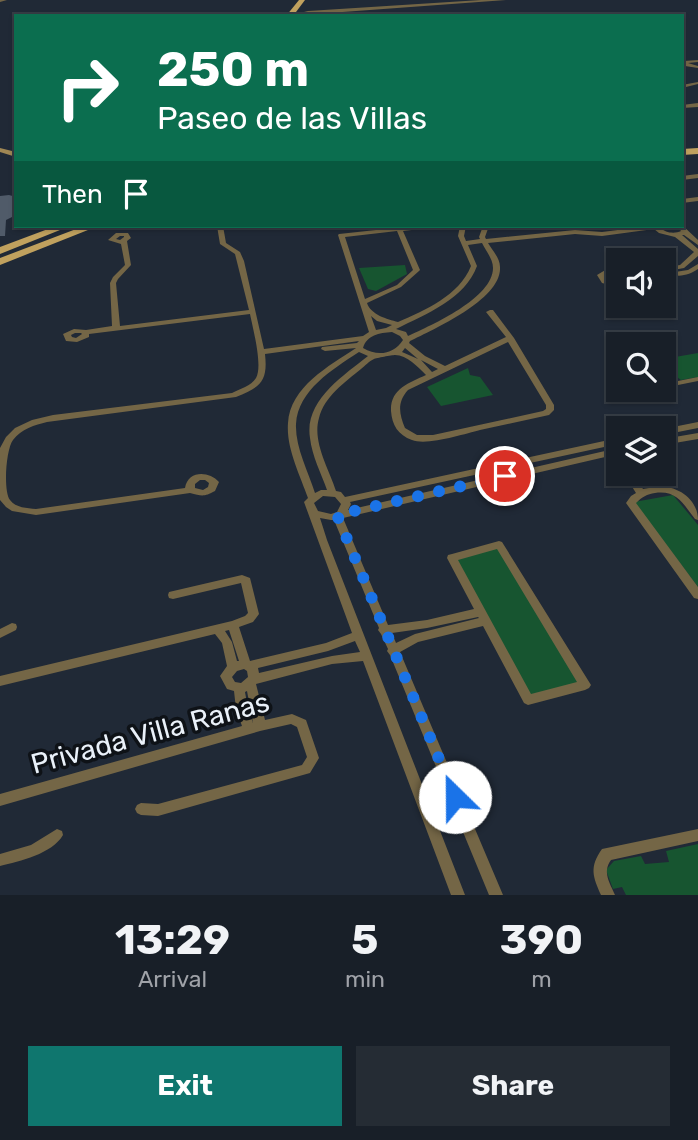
<!DOCTYPE html>
<html lang="en">
<head>
<meta charset="utf-8">
<style>
  body { margin:0; font-family:Rubik,sans-serif; background:#252c34; color:#f1f3f6; height:100vh; display:flex; flex-direction:column; font-size:26px; white-space:nowrap }
  * { box-sizing:border-box; margin:0 }
  p { font-size:23px; color:#9fa2a8 }
  .icon { flex:none; width:38px; height:38px; fill:none; stroke:currentColor; stroke-width:2; stroke-linecap:round; stroke-linejoin:round }
  .map { position:relative; height:895px; overflow:hidden }
  .sheet { display:flex; flex-direction:column; background:#181f28; flex:1 }
  .sheet>* { flex:none }
  .guide { position:absolute; left:14px; top:14px; width:670px; height:214px; border-radius:0px; box-shadow:0 2px 5px #0004,0 0 0 2px #363d45; background:#0b6e4f; color:#fff; overflow:hidden }
  .tools { position:absolute; left:606px; top:248px; display:grid; gap:14px }
  .tools a { display:grid; place-items:center; width:70px; height:70px; border-radius:0px; background:#181f28; box-shadow:0 2px 5px #0004,0 0 0 2px #363d45; font-size:35px }
  .pin { position:absolute; display:grid; place-items:center; width:60px; height:60px; color:#fff; margin:-30px; border:4px solid #fff; border-radius:50%; box-shadow:0 2px 7px #0007 }
  .me { position:absolute; width:77px; margin:-38px; rotate:337deg; stroke-linejoin:round; filter:drop-shadow(0 0 5px #0008) }
  .turn { display:flex; align-items:center; gap:24px; height:147px; padding:0 28px; font-size:32px }
  .turn .icon { width:91px; height:91px; stroke-width:2.5 }
  .turn b { display:block; font-size:49px; line-height:60px }
  .then { display:flex; align-items:center; height:66px; padding:0 28px; background:#0003; gap:14px; font-size:26px }
  .eta { display:flex; justify-content:space-evenly; align-items:center; height:119px; text-align:center }
  .eta b { font-size:42px; font-weight:700; line-height:49px }
  .cta { display:flex; gap:14px; margin-top:auto; padding:14px 28px }
  .cta a { flex:1; height:80px; border-radius:0px; background:#0f766e; color:#fff; font-size:28px; font-weight:700; line-height:80px; text-align:center }
  .cta a+a { background:#252c34; color:#f1f3f6 }
  .map>svg:first-child { display:block }
  .green { fill:#175530 }
  .building { fill:#505b69 }
  .lines { fill:none; stroke-linecap:round; stroke-linejoin:round }
  .minor { fill:#746646; fill-rule:evenodd }
  .tertiary { fill:#746646; fill-rule:evenodd }
  .secondary { fill:#9f8754; fill-rule:evenodd }
  .primary { fill:#c0a15e; fill-rule:evenodd }
  .route { stroke:#1a73e8; stroke-width:12; stroke-dasharray:0 21.6 }
  .labels { text-anchor:middle; dominant-baseline:central; stroke-width:7; stroke-linejoin:round; paint-order:stroke }
  .near-street-label { font-size:28px; fill:#eaf1f9; stroke:#0e1217 }
</style>
</head>
<body>
<div class="map">
<svg width="698" height="895" viewBox="0 0 698 895">
  <rect width="100%" height="100%" fill="#202936"/>
  <g class="green">
    <path d="M405 265 407 274 376 291 368 289 359 268Z"/>
    <path d="M698 353V377L681 380 677 377 668 379 671 382 663 384V365L676 363 675 357Z"/>
    <path d="M468 368 470 375 480 377 493 395 441 406 427 387Z"/>
    <path d="M673 495 698 525V587L634 502Z"/>
    <path d="M498 548 579 683 529 696 456 558Z"/>
    <path d="M698 844V895H626L622 887 613 889 606 870 614 861 641 856 645 864 669 862 666 851Z"/>
  </g>
  <path class="building" d="M9 195 16 197V215L6 220 5 236H0V196Z"/>
  <g class="lines">
    <g class="minor">
      <path d="M0 0H7L0 2Z"/>
      <path d="M698 60V62L688 63 698 66V68L685 66 682 63 684 61Z"/>
      <path d="M698 82V84L682 88V85Z"/>
      <path d="M698 103V107L682 108V105Z"/>
      <path d="M698 174V178L682 180V176Z"/>
      <path d="M698 197V201L682 203V199Z"/>
      <path d="M682 225 698 240V245L684 235H682L698 249V256L684 268 663 272V268L680 265 694 252 675 237 659 233 654 229 602 236 575 234 488 243C492 250 500 258 500 267 502 299 434 329 410 341L409 343 425 356 445 366 506 337 486 312 490 310H493L514 338 554 405V410L549 415C526 420 503 425 480 430 464 434 427 446 412 440 398 435 392 425 391 411 390 389 409 383 426 375 418 367 407 355 395 355 392 355 376 358 374 359 369 361 365 366 361 369 345 382 324 397 319 418 312 442 329 469 336 491L341 492 345 497 618 438V444L350 502 351 504 348 510 618 448V454L343 518 388 625 427 620 474 609 447 558 448 555 452 554 499 541 502 542 591 685 589 688 585 690 528 705 524 703 483 626 418 642 400 652 503 895H489L390 655 387 651 388 649 381 634 378 630 379 628 334 520H331L320 518 327 540 465 895H451L363 661 332 664 256 684 265 720 292 714 306 720 319 758 310 773 158 816 141 815 137 813 135 809 137 805 141 803 158 804 302 765 307 757 297 727 291 724 260 731 0 806V794L242 726 236 709 234 691 227 689 220 676 227 666 222 643 215 634 0 686V676L232 621 245 616 248 613 241 583 173 599 169 598 168 595 169 592 242 575 250 578 259 614 253 622 239 627 250 661 326 643 352 633 304 502 308 498C300 475 286 448 288 423 290 387 329 366 356 348L325 351 321 349 322 347 357 343 359 341 265 354C268 381 261 387 236 397L47 422C35 425 21 429 13 440 6 449 3 491 10 500 16 508 27 508 36 509L185 488C188 470 209 471 219 482L215 491C204 497 202 496 190 493L36 515 12 511 6 507 0 500V448L6 437 15 428 32 420 53 415 232 393C240 389 251 386 256 378 263 366 253 329 250 314L89 334V337L77 342 66 341 63 334 74 329 86 330 112 326 110 283 113 277 125 265 121 244 108 240 116 233H128L131 238 127 241 131 265 118 279 116 283 120 326 249 310 235 254 220 244 217 226H223L226 243 240 252 244 261 264 349 363 336 369 332 338 235 339 234 413 226H432L429 228 403 231 420 270 419 271 401 287 367 303C371 315 387 319 398 322 425 310 459 296 471 266L458 236 460 226H466L464 236 466 241 480 239 479 237 483 226H489L485 237 486 239 575 230 602 232 649 226H664L661 228C665 233 675 234 681 231L677 226ZM397 231 413 270 397 285 365 299 345 237ZM120 236H124V237L120 240 116 239ZM482 243C486 251 493 259 493 268 493 298 432 325 408 336L406 332 396 329C426 314 465 299 477 266L468 245ZM371 316 377 321 392 325 386 328 376 330ZM392 332 400 336 403 340C394 354 378 357 363 348 367 335 379 333 392 332ZM75 333H81L82 334 76 338 72 337 71 335ZM508 342 546 405V409L543 411 433 435H417L405 428C399 414 397 402 408 390ZM405 348 418 359 402 352ZM359 352 368 356C343 376 304 401 310 438 312 456 321 473 327 490H321L315 493C308 471 295 447 296 424 298 390 333 369 359 352ZM421 360 438 369 432 372ZM200 480H205L209 483 208 487 203 490 195 488V484ZM323 496 335 497 341 504 337 512 331 514 318 511 314 503ZM497 549 577 682 531 694 458 560ZM478 617 479 618 415 634 396 643 392 633 427 628ZM229 630 239 661H237L232 642 225 631ZM355 641 360 652 332 656 259 673 258 668 328 651ZM244 669 247 671 248 677 241 683 235 682 232 677 237 671ZM247 691 253 723 248 709 245 692Z"/>
      <path d="M698 264V269C691 274 679 278 672 274L675 272 688 270Z"/>
      <path d="M607 269 618 270V274L608 273 604 276 607 280 618 283V287L602 283 597 275Z"/>
      <path d="M698 377V381L663 388V384Z"/>
      <path d="M698 422V428L663 435V429Z"/>
      <path d="M698 433V439L663 445V439Z"/>
      <path d="M624 474H633L643 489 649 488 637 474H646L658 486C678 486 698 499 698 520L695 519C683 504 677 490 655 493 647 494 642 497 636 503L698 587V599L694 598 626 503 631 496 636 493Z"/>
      <path d="M12 623 16 624 17 627 16 630 0 638V629Z"/>
      <path d="M57 829 62 831 63 835C52 854 20 861 0 866V854L31 845Z"/>
      <path d="M698 829V841L611 860C602 872 610 883 615 895H601C593 877 589 867 602 849Z"/>
    </g>
    <path class="tertiary" d="M481 0H506L288 16 308 11Z"/>
    <path class="secondary" d="M0 148 16 152V157L0 152Z"/>
    <g class="primary">
      <path d="M299 0H305L293 16H286Z"/>
      <path d="M698 148V154L682 155V149Z"/>
      <path d="M56 226H70L0 254V247Z"/>
      <path d="M84 226H98L0 265V258Z"/>
    </g>
  </g>
  <g class="lines">
    <path class="route" d="M455 797 337 515 505 476"/>
  </g>
  <g class="labels">
    <g class="near-street-label">
      <text transform="translate(150 733) rotate(-15)">Privada Villa Ranas</text>
    </g>
  </g>
</svg>
<div class="tools">
<a><svg class="icon" aria-label="sound" viewBox="0 0 24 24"><path d="M4 9h4l5-4v14l-5-4H4zM17 9q2 3 0 6"/></svg></a>
<a><svg class="icon" aria-label="search" viewBox="0 0 24 24"><circle cx="10" cy="10" r="6"/><path d="M15 15l6 6"/></svg></a>
<a><svg class="icon" aria-label="layers" viewBox="0 0 24 24"><path d="M12 4l9 5-9 5-9-5zM3 14l9 5 9-5"/></svg></a>
</div>
<div class="pin" style="left:505px;top:476px;background:#d93025"><svg class="icon" aria-label="arrive" viewBox="0 0 24 24"><path d="M6 21V4h12l-3 4 3 4H6"/></svg></div>
<svg class="me" style="left:455px;top:797px" viewBox="-20 -20 40 40"><circle r="19" fill="#fff"/><path d="M0-13L10 11 0 6-10 11z" fill="#1a73e8"/></svg>
<div class="guide">
<div class="turn"><svg class="icon" aria-label="right" viewBox="0 0 24 24"><path d="M7 20v-9h11M14 6l5 5-5 5"/></svg><div><b>250 m</b>Paseo de las Villas</div></div>
<div class="then">Then<svg class="icon" aria-label="arrive" viewBox="0 0 24 24"><path d="M6 21V4h12l-3 4 3 4H6"/></svg></div>
</div>
</div>
<section class="sheet">
<div class="eta">
<div><b>13:29</b><p>Arrival</p></div>
<div><b>5</b><p>min</p></div>
<div><b>390</b><p>m</p></div>
</div>
<div class="cta"><a>Exit</a><a>Share</a></div>
</section>
</body>
</html>
